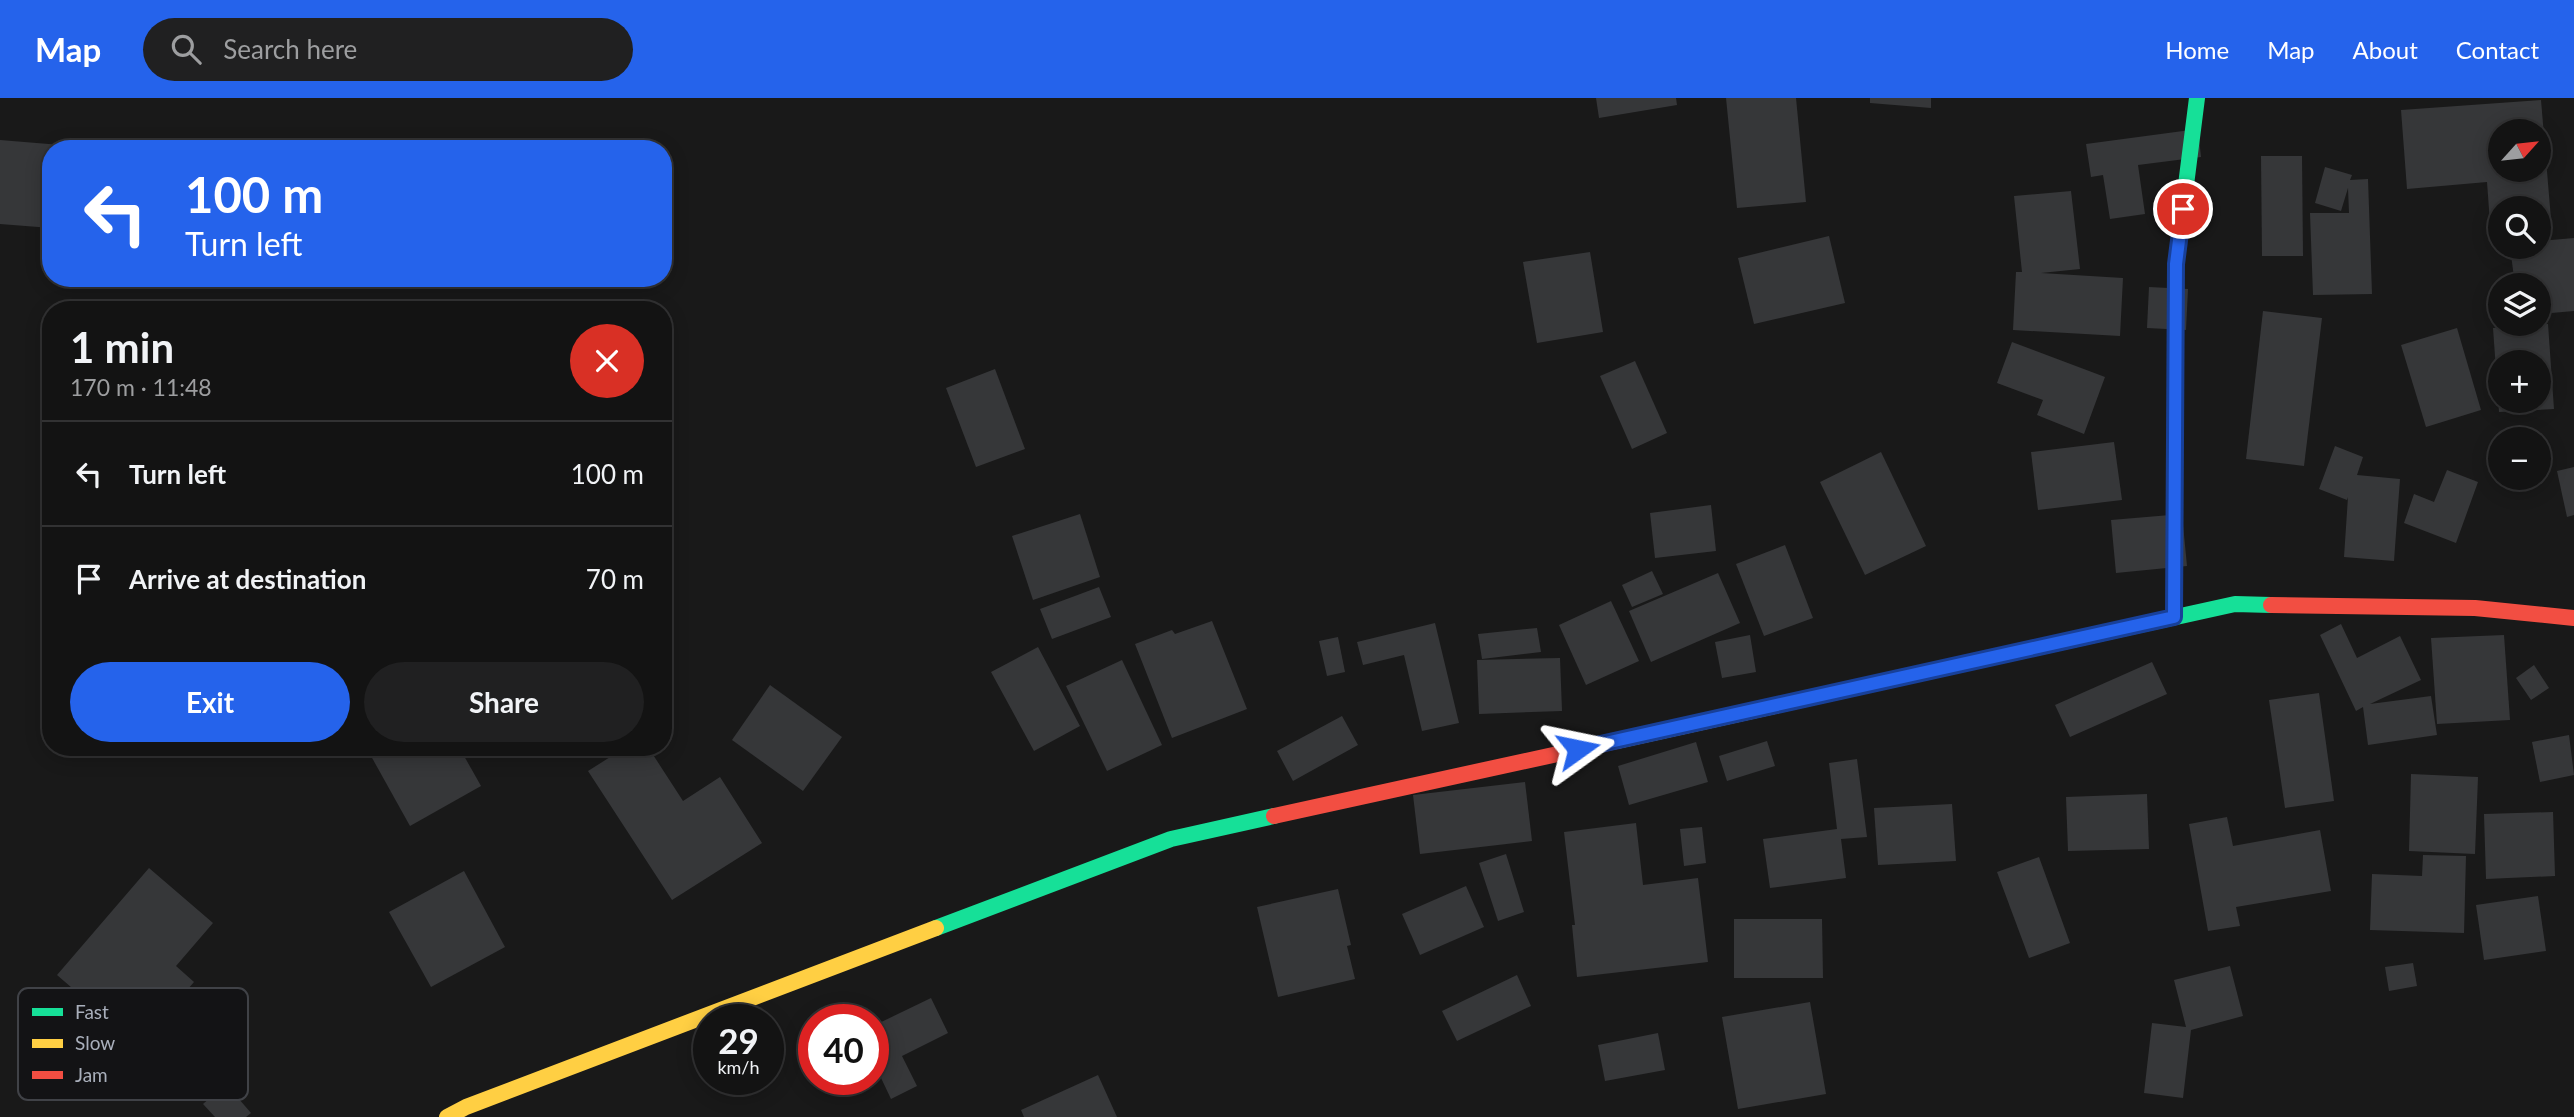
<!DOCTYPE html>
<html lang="en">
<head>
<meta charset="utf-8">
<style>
  body { margin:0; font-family:Lato,sans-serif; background:#202021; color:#f1f3f6; height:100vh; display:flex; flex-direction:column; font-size:26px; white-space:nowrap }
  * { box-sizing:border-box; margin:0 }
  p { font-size:23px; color:#9d9ea0 }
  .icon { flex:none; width:38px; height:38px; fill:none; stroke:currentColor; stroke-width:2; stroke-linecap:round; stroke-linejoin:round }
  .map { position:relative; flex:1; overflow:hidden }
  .drawer { position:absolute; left:42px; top:203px; width:630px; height:455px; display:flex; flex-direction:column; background:#131313; border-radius:28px; box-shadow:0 4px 18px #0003,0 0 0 2px #323233 }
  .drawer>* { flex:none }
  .banner { position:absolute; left:42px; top:42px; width:630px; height:147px; border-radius:28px; box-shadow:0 4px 18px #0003,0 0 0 2px #323233; background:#2563eb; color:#fff; overflow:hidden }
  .needle { width:46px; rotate:63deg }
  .controls { position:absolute; left:2488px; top:21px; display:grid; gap:14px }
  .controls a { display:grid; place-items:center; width:63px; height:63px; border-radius:50%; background:#131313; box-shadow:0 4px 18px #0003,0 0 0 2px #323233; font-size:35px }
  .speed { position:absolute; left:693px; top:906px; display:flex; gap:14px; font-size:35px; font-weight:700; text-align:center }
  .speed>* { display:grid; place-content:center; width:91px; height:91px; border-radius:50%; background:#131313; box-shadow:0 4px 18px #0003,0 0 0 2px #323233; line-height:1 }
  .speed small { font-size:18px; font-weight:400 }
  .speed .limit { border:10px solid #d22; background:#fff; color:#111 }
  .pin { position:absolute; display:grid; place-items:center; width:60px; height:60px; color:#fff; margin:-30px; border:4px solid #fff; border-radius:50%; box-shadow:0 2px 7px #0007 }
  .me { position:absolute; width:77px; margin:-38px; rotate:78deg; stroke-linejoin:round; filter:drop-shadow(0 0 5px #0008) }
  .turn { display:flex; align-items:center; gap:24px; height:147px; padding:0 28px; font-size:32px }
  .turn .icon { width:91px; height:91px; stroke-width:2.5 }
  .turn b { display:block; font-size:49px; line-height:60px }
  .round { display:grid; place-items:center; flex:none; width:74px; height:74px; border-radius:37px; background:#202021 }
  .overview { display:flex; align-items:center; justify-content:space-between; height:119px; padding:0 28px }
  h1 { font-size:42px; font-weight:700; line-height:52px }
  .button { display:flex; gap:14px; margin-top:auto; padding:14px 28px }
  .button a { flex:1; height:80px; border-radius:42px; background:#2563eb; color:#fff; font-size:28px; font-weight:700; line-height:80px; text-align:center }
  .button a+a { background:#202021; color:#f1f3f6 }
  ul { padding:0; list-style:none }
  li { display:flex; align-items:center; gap:21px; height:105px; padding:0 28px; border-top:2px solid #323233 }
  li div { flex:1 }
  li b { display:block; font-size:26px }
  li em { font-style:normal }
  header { display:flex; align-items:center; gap:42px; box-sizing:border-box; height:98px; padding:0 35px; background:#2563eb; color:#fff }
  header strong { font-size:33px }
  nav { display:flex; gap:38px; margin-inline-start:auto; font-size:24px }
  .search { width:490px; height:63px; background:#202021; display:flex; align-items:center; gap:18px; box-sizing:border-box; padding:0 24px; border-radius:38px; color:#9d9ea0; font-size:26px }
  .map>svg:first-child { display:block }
  .building { fill:#363739; fill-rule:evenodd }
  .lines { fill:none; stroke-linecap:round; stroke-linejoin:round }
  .fast { stroke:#16e098; stroke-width:16 }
  .slow { stroke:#ffcf43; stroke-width:16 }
  .jam { stroke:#f24e42; stroke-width:16 }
  .route-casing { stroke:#184099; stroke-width:18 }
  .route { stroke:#2563eb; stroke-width:12 }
  .key { fill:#131315; stroke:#404247; stroke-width:2 }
  .key-label { font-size:19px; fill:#a9afbb }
</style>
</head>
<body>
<header>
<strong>Map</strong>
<div class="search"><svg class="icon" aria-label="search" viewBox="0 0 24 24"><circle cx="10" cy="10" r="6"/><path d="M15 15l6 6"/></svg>Search here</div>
<nav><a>Home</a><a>Map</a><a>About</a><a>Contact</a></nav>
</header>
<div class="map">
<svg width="2574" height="1019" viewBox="0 0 2574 1019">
  <rect width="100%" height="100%" fill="#191919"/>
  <g class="building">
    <path d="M1596 0H1676L1677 7 1599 20Z"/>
    <path d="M1726 0H1796L1806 104 1737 110Z"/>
    <path d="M1870 0H1931V10L1870 5Z"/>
    <path d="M2541 2 2551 121 2539 122V110H2501V124L2490 125 2487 84 2407 91 2401 12ZM2501 33H2539V72H2501Z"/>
    <path d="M2198 31 2201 59 2138 67 2145 116 2110 121 2103 77 2091 79 2086 46Z"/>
    <path d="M0 42 73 48 72 51H51V130L0 126Z"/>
    <path d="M2261 58H2302L2303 158H2262Z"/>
    <path d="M2325 69 2352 77 2350 82 2368 81 2372 196 2313 197 2310 115H2349L2348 90 2341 113 2315 105Z"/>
    <path d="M2071 93 2080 171 2041 175 2123 180 2120 238 2013 232 2016 174H2022L2014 98Z"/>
    <path d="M1829 138 1845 205 1754 226 1738 160Z"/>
    <path d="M2574 140V213L2539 216V187H2515L2510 149H2539V143Z"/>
    <path d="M1590 154 1603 234 1537 245 1523 164Z"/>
    <path d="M2149 189 2188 191 2186 232 2147 230Z"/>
    <path d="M2263 213 2322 220 2304 368 2246 361Z"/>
    <path d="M2548 226 2554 311 2499 314 2493 230ZM2501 264H2539V303H2501Z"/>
    <path d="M2457 230 2481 312 2426 329 2401 247Z"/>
    <path d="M2012 244 2105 279 2084 336 2037 317 2043 302 1997 285Z"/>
    <path d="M1635 263 1667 335 1632 351 1600 278Z"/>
    <path d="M995 271 1025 351 976 369 946 290Z"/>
    <path d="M2114 344 2122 402 2038 412 2031 354Z"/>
    <path d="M2335 348 2363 359 2357 377 2400 381 2394 463 2344 459 2348 399 2347 402 2319 391Z"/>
    <path d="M1881 354 1926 448 1865 477 1820 384Z"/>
    <path d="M2574 369V417L2567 419 2557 373Z"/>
    <path d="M2447 372 2478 384 2456 445 2404 425 2414 396 2434 404Z"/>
    <path d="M1711 407 1716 453 1655 460 1650 415Z"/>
    <path d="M1080 416 1100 479 1033 502 1012 438Z"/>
    <path d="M2182 416 2187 468 2116 475 2111 422Z"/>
    <path d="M1785 447 1813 520 1764 538 1736 466Z"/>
    <path d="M1652 473 1663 496 1632 509 1622 487Z"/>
    <path d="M1718 475 1740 525 1651 564 1629 513Z"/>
    <path d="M1099 489 1111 519 1052 541 1040 511Z"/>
    <path d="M1611 503 1639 563 1586 587 1559 527Z"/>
    <path d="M1212 523 1247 611 1172 640 1135 546 1172 532 1175 536Z"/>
    <path d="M1435 525 1459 625 1422 633 1404 557 1363 567 1357 544Z"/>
    <path d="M2341 526 2357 560 2400 538 2421 582 2370 606 2431 598 2437 637 2368 647 2363 609 2356 613 2320 537Z"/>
    <path d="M1537 530 1541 554 1482 561 1478 536Z"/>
    <path d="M1750 537 1756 574 1722 580 1715 544Z"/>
    <path d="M2504 537 2510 622 2437 626 2431 540Z"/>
    <path d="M1338 539 1345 574 1327 578 1319 543Z"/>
    <path d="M1038 549 1080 628 1034 653 991 574Z"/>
    <path d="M1560 560 1562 613 1479 616 1477 562Z"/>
    <path d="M1122 562 1162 647 1107 673 1066 588Z"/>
    <path d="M2152 564 2167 596 2070 639 2055 607Z"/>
    <path d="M2534 567 2549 590 2531 602 2516 580Z"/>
    <path d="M770 587 842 639 803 693 732 642Z"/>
    <path d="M2319 595 2334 703 2285 710 2269 602Z"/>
    <path d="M1342 618 1358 647 1293 683 1277 653Z"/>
    <path d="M2569 637 2574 677 2540 684 2532 644Z"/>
    <path d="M1767 643 1775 668 1727 683 1719 658Z"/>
    <path d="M1696 644 1708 684 1629 707 1618 668Z"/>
    <path d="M366 649H459L481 688 410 728Z"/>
    <path d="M626 649H648L683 703 720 679 762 745 672 802 588 673Z"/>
    <path d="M1857 661 1867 739 1841 741 1846 780 1770 790 1763 741 1837 731 1829 665Z"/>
    <path d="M2411 676 2478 679 2475 756 2409 753Z"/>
    <path d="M1525 684 1532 743 1420 756 1413 697Z"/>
    <path d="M2147 696 2149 751 2068 753 2066 699Z"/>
    <path d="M1952 706 1956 763 1878 767 1874 710Z"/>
    <path d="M2553 714 2555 778 2486 781 2484 716Z"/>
    <path d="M2227 719 2233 748 2320 732 2331 793 2236 809 2240 828 2208 833 2189 726Z"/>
    <path d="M1636 725 1643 787 1698 780 1708 864 1577 879 1572 827H1575L1564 734Z"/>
    <path d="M1702 729 1706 765 1684 768 1680 731Z"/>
    <path d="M1506 756 1524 814 1498 823 1479 765Z"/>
    <path d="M2423 757 2466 758 2464 835 2370 832 2372 776 2422 778Z"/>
    <path d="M2039 759 2070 845 2029 860 1997 774Z"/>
    <path d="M149 770 213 825 176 868 194 884 167 915 149 900 122 933 57 877Z"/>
    <path d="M464 773 505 849 431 889 389 814Z"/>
    <path d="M1466 788 1484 829 1420 857 1402 816Z"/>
    <path d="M1338 791 1351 847 1347 848 1355 881 1278 899 1257 809Z"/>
    <path d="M2538 798 2546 853 2484 862 2476 807Z"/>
    <path d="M1734 821H1822L1823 880H1734Z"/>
    <path d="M2413 865 2417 888 2389 893 2385 869Z"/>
    <path d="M2230 868 2243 918 2191 932 2183 1000 2144 995 2152 925 2186 929 2174 882Z"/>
    <path d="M1517 877 1531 908 1457 943 1442 913Z"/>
    <path d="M931 900 948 935 902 958 917 988 891 1001 873 963V928Z"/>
    <path d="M1810 904 1826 996 1738 1011 1722 919Z"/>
    <path d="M1658 935 1665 972 1605 983 1598 947Z"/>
    <path d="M1098 977 1117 1019H1024L1021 1012Z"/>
    <path d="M226 986 251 1015 246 1019H215L203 1006Z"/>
  </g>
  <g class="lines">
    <g class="fast">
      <path d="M2176 186V166L2197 0"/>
      <path d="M1963 566 2235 506 2271 507"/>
      <path d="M936 830 1171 741 1274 718"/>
    </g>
    <g class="slow">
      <path d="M2174 519 2176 186"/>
      <path d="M1617 643 1963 566"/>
      <path d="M447 1019 466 1009 936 830"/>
    </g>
    <g class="jam">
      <path d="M2271 507 2475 510 2574 520"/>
      <path d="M1274 718 1617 643"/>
    </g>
  </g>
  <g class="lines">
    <defs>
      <path id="route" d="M1578 651 2174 519 2176 166 2183 111"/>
    </defs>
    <use href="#route" class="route-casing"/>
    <use href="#route" class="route"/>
  </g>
  <rect x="18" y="890" width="230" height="112" rx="10" class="key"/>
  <rect x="32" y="910" width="31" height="8" fill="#16e098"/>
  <rect x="32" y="941" width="31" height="9" fill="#ffcf43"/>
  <rect x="32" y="973" width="31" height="8" fill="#f24e42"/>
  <g class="key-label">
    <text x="75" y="921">Fast</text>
    <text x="75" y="952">Slow</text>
    <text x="75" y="984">Jam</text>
  </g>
</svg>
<div class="controls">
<a><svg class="needle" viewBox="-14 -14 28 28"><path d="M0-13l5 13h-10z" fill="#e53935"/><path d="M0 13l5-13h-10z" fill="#9d9ea0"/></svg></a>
<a><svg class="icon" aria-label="search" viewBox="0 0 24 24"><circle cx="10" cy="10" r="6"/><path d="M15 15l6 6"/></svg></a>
<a><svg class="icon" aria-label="layers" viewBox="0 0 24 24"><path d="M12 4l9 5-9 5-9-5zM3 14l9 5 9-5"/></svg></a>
<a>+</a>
<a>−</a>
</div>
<div class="speed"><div>29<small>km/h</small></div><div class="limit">40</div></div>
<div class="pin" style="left:2183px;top:111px;background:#d93025"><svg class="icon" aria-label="arrive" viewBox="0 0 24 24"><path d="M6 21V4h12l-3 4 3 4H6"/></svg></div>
<svg class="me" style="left:1578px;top:651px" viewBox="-20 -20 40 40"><path d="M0-17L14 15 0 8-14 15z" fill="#2563eb" stroke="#fff" stroke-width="4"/></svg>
<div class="banner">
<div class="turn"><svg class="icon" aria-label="left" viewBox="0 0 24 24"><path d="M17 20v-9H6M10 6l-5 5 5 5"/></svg><div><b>100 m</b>Turn left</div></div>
</div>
<section class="drawer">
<div class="overview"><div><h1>1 min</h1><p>170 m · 11:48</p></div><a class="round" style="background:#d93025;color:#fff"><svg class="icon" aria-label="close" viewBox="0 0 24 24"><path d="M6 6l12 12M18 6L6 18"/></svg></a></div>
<ul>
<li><svg class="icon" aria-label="left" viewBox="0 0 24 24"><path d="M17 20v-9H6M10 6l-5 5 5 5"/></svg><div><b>Turn left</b></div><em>100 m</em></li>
<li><svg class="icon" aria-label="arrive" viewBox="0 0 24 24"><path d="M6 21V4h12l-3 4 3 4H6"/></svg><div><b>Arrive at destination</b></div><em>70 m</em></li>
</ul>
<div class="button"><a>Exit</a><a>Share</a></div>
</section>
</div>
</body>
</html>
